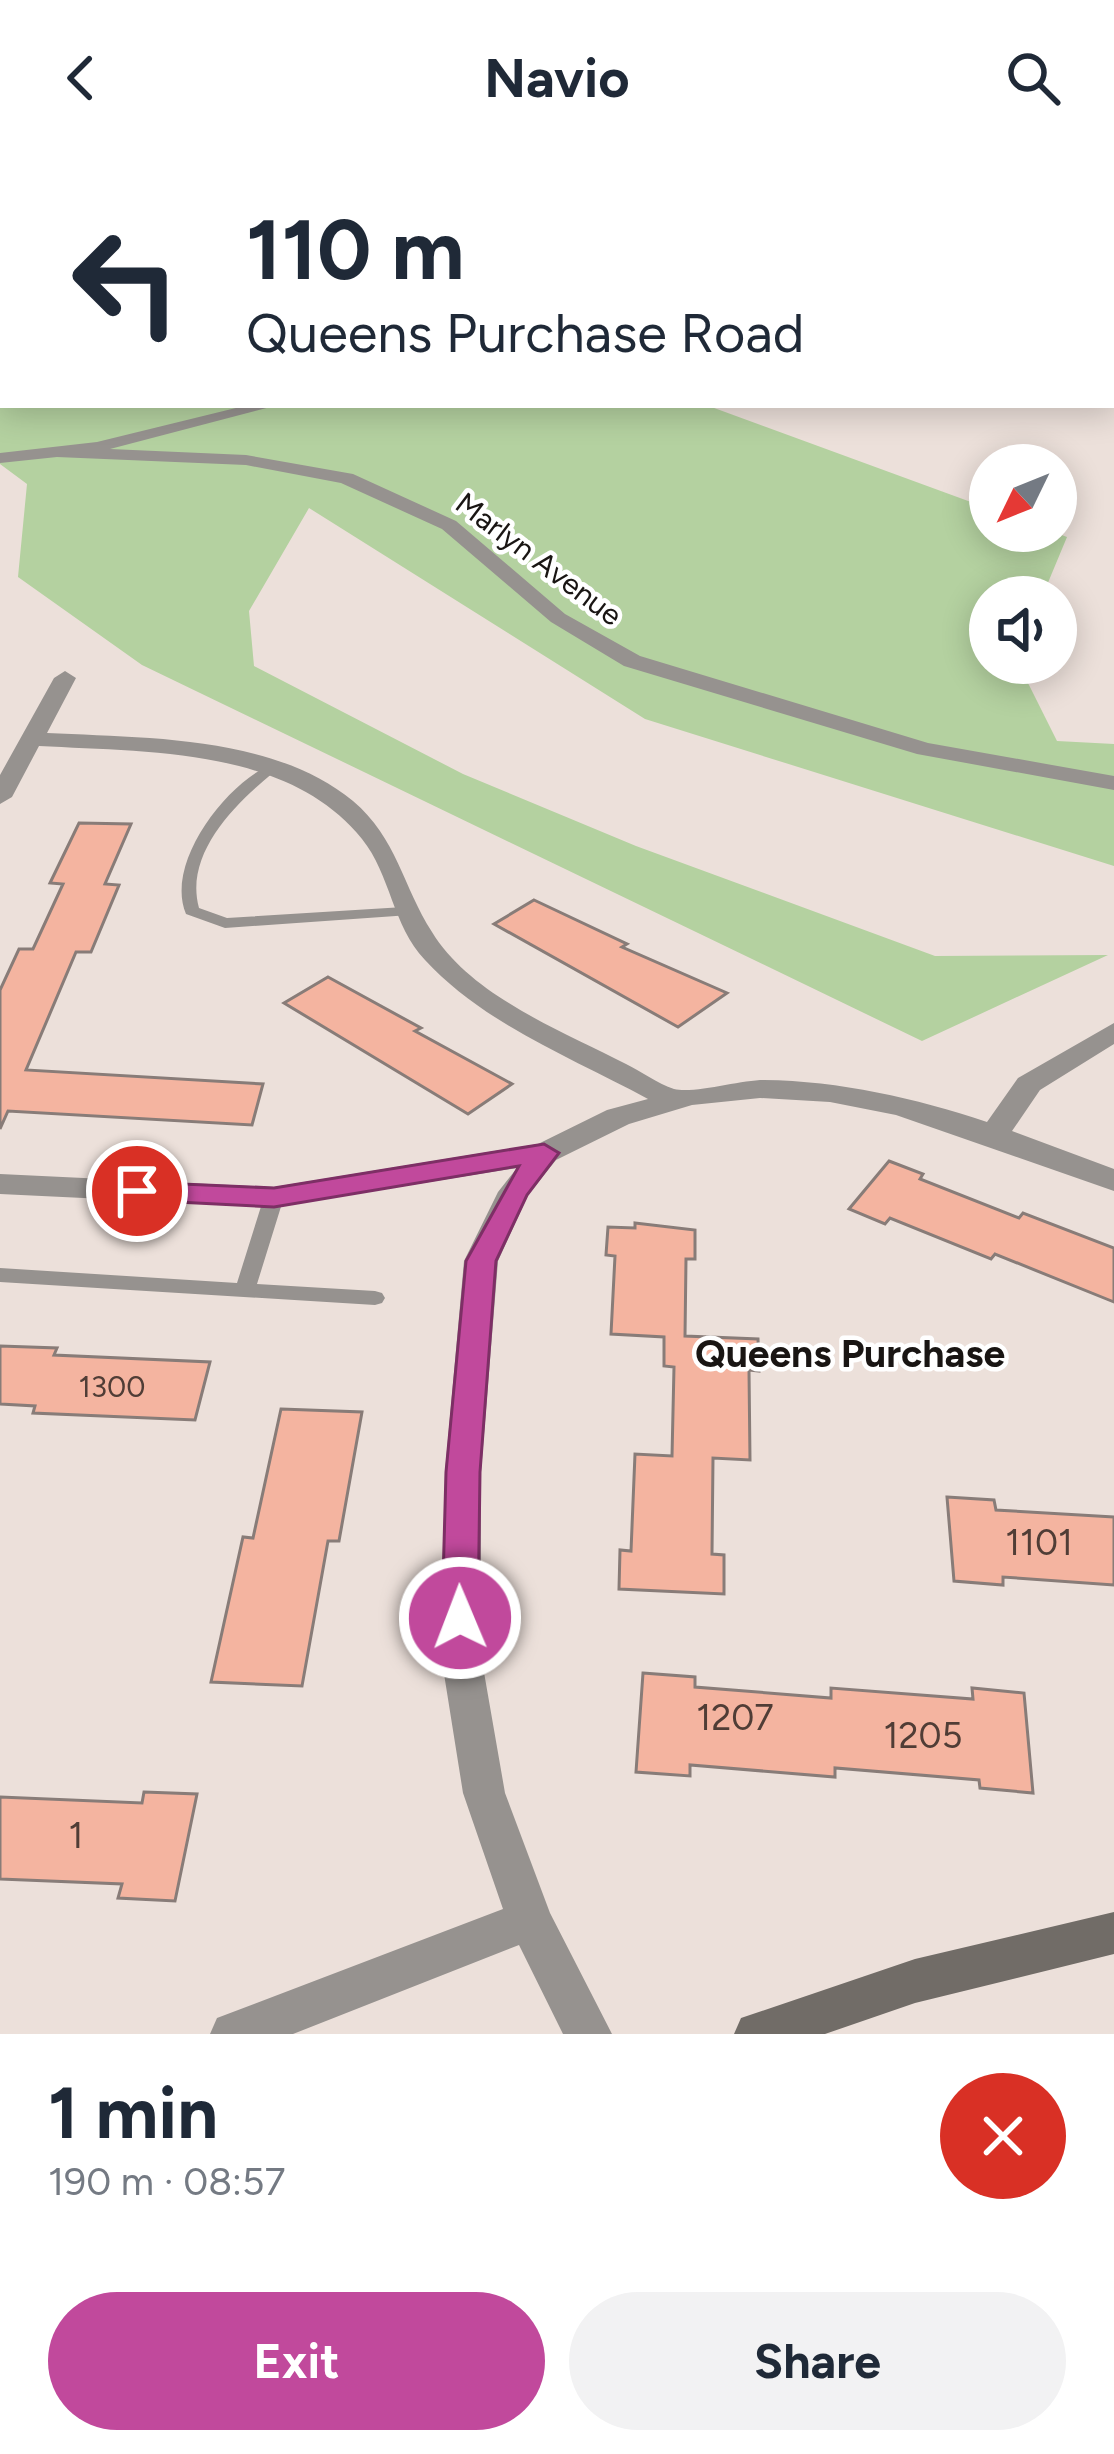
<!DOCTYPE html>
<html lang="en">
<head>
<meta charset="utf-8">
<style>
  body { margin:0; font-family:Figtree,sans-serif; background:#f2f2f3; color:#1f2937; height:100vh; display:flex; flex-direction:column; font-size:45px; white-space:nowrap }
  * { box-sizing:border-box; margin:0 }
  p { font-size:39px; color:#747a83 }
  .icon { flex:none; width:66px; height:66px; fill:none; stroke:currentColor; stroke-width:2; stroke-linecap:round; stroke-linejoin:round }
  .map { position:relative; height:1878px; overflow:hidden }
  .drawer { display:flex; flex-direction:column; background:#fff; flex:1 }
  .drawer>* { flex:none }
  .banner { position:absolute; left:0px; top:0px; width:1116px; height:252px; box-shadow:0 6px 30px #0003; background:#fff; color:#1f2937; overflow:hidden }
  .needle { width:78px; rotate:227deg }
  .controls { position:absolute; left:969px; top:288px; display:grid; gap:24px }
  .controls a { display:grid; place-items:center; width:108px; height:108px; border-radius:50%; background:#fff; box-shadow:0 6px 30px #0003; font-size:60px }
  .pin { position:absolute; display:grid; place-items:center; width:102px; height:102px; color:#fff; margin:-51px; border:6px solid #fff; border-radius:50%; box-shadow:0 3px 12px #0007 }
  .me { position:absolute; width:132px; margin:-66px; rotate:359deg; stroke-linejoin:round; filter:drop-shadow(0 0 9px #0008) }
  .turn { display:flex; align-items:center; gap:42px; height:252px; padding:0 48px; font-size:54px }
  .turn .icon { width:156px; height:156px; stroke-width:2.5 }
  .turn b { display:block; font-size:84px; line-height:102px }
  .round { display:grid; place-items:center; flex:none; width:126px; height:126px; border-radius:63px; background:#f2f2f3 }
  .head { display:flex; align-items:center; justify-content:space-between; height:204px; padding:0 48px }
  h1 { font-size:72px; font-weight:700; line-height:90px }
  .action { display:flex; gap:24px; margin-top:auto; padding:24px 48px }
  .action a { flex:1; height:138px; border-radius:72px; background:#c1499c; color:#fff; font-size:48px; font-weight:700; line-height:138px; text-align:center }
  .action a+a { background:#f2f2f3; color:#1f2937 }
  header { display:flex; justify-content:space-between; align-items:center; height:156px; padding:0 48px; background:#fff; font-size:54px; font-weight:700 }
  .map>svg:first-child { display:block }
  .green { fill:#b4d1a0 }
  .building { fill:#f4b4a0; stroke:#887c78; stroke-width:3 }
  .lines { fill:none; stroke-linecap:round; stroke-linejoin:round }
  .lane { fill:#96928f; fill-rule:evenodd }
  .street { fill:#96928f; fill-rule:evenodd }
  .secondary { fill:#716c67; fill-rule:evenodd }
  .route { fill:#c1499c; stroke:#7d2f65; stroke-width:3 }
  .labels { text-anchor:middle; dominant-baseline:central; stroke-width:9; stroke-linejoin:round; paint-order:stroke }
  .far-street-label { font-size:30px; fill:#191513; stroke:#fff }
  .number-label { font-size:30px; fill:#503d36 }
  .near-number-label { font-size:36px; fill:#503d36 }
  .neighbourhood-label { font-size:39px; font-weight:bold; fill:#191513; stroke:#fff }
</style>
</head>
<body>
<header><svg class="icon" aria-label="back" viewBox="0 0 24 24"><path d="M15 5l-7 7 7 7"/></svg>Navio<svg class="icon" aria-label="search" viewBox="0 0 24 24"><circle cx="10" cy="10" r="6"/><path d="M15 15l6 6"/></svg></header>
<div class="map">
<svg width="1114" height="1878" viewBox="0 0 1114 1878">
  <rect width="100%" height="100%" fill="#ece0da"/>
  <g class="green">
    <path d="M0 0H148L3 3V249H706L990 353V375H1051L1067 381 1042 441H990V507H1018L1057 585 1114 588V710L645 563 309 352 249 455 254 510 463 618 636 690 935 800 1108 799 922 885 142 509 18 421 27 328 0 308Z"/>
    <path d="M225 0H956L960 3H217Z"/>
  </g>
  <g class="building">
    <path d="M79 667 131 668 105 728 119 729 91 796H76L26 914 263 928 252 969 8 955 0 973V834L19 793H33L63 728 50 727Z"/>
    <path d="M534 744 627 788 622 791 727 837 678 871 494 768Z"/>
    <path d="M328 821 421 872 415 875 512 928 468 958 284 847Z"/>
    <path d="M889 1005 923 1018 920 1023 1019 1062 1023 1057 1114 1092V1146L995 1098 991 1103 890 1062 885 1068 849 1053Z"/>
    <path d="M635 1067 695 1074V1103H686L685 1180 758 1183 759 1215 749 1214 750 1304 713 1302 712 1398 724 1399V1438L619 1433 620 1394 631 1395 635 1298 672 1300 674 1211 664 1210V1181L611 1178 615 1100 606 1099 608 1071 635 1072Z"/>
    <path d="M0 1190 57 1192 54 1199 210 1206 195 1264 33 1257 35 1250 0 1248Z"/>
    <path d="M281 1253 362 1256 339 1385H328L302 1530 211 1526 243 1381 253 1382Z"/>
    <path d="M947 1341 994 1344 996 1354 1114 1361V1429L1003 1421V1429L954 1425Z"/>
    <path d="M643 1517 695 1521V1531L831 1542V1532L973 1543 972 1532 1024 1537 1033 1637 980 1632 979 1624 835 1612V1621L690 1609V1620L636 1616Z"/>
    <path d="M144 1636 197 1638 175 1745 118 1742 122 1728 0 1723V1641L142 1647Z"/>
  </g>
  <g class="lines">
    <g class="lane">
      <path d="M268 610 275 614 273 617C235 648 184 698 199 752L227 762 404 751 412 756 410 759 225 772 186 758C165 709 223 631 268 610Z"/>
      <path d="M274 1035 284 1041 257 1128 375 1135 382 1137 385 1142 382 1147 375 1149 0 1126V1112L237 1127 264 1041Z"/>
    </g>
    <g class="street">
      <rect x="1113" y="217" width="1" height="10"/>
      <path d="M248 249H278L110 293 246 299 353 318 456 365 565 458 640 500 928 587 1114 620V634L917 598 624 510 551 466 442 373 341 327 246 309 57 301 0 307V297L97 286Z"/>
      <path d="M65 515 76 522 47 577C144 582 273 579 353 645 397 682 403 731 432 776 471 840 562 875 626 908 641 915 658 928 674 933 694 938 740 924 764 924 840 925 915 942 987 966L1018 922 1114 867V888L1040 934 1012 975 1114 1013V1035L896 959 830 946 760 942 692 949 629 968 556 1004 528 1039 498 1105 481 1316V1499L505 1637 550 1757 612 1878H563L519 1789 293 1878H210L217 1862 503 1753 463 1637 441 1499 445 1316 464 1105 498 1036 517 1012 274 1051 0 1038V1018L274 1031 538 988 607 954 648 943C572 902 484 868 425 804 392 769 391 719 362 683 288 591 146 596 39 590L12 641 0 648V619L54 522Z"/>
    </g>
    <path class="secondary" d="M1114 1756V1798L915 1847 825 1878H734L741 1862 915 1803Z"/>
  </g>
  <path class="route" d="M544 988 559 997 527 1039 496 1105 480 1316 478 1462 473 1473 460 1477 447 1473 442 1462 446 1316 466 1105 519 1010 274 1051 137 1044 123 1035 137 1026 274 1032Z"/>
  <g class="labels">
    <g class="far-street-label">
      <text transform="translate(539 403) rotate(37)">Marlyn Avenue</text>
    </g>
    <g class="number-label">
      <text x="112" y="1230">1300</text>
    </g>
    <g class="near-number-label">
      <text x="1039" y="1386">1101</text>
      <text x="735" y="1561">1207</text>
      <text x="923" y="1579">1205</text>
      <text x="76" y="1679">1</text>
    </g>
    <g class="neighbourhood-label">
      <text x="850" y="1197">Queens Purchase</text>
    </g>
  </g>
</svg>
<div class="controls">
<a><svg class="needle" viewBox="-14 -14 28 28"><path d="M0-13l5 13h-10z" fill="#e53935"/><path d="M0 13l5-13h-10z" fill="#747a83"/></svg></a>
<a><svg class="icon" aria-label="sound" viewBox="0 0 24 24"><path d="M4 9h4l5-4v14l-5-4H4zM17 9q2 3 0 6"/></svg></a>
</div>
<div class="pin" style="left:137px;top:1035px;background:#d93025"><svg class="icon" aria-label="arrive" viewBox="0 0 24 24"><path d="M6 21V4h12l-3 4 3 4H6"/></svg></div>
<svg class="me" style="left:460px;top:1462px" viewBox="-20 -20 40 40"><circle r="17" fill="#c1499c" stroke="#fff" stroke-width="3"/><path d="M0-11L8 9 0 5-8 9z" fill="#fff"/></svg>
<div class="banner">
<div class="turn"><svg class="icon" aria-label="left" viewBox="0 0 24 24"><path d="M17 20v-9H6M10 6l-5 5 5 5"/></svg><div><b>110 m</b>Queens Purchase Road</div></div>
</div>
</div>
<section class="drawer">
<div class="head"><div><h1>1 min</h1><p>190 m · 08:57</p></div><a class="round" style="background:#d93025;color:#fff"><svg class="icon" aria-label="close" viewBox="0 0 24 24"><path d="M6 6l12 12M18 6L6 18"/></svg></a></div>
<div class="action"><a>Exit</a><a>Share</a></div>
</section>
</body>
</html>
